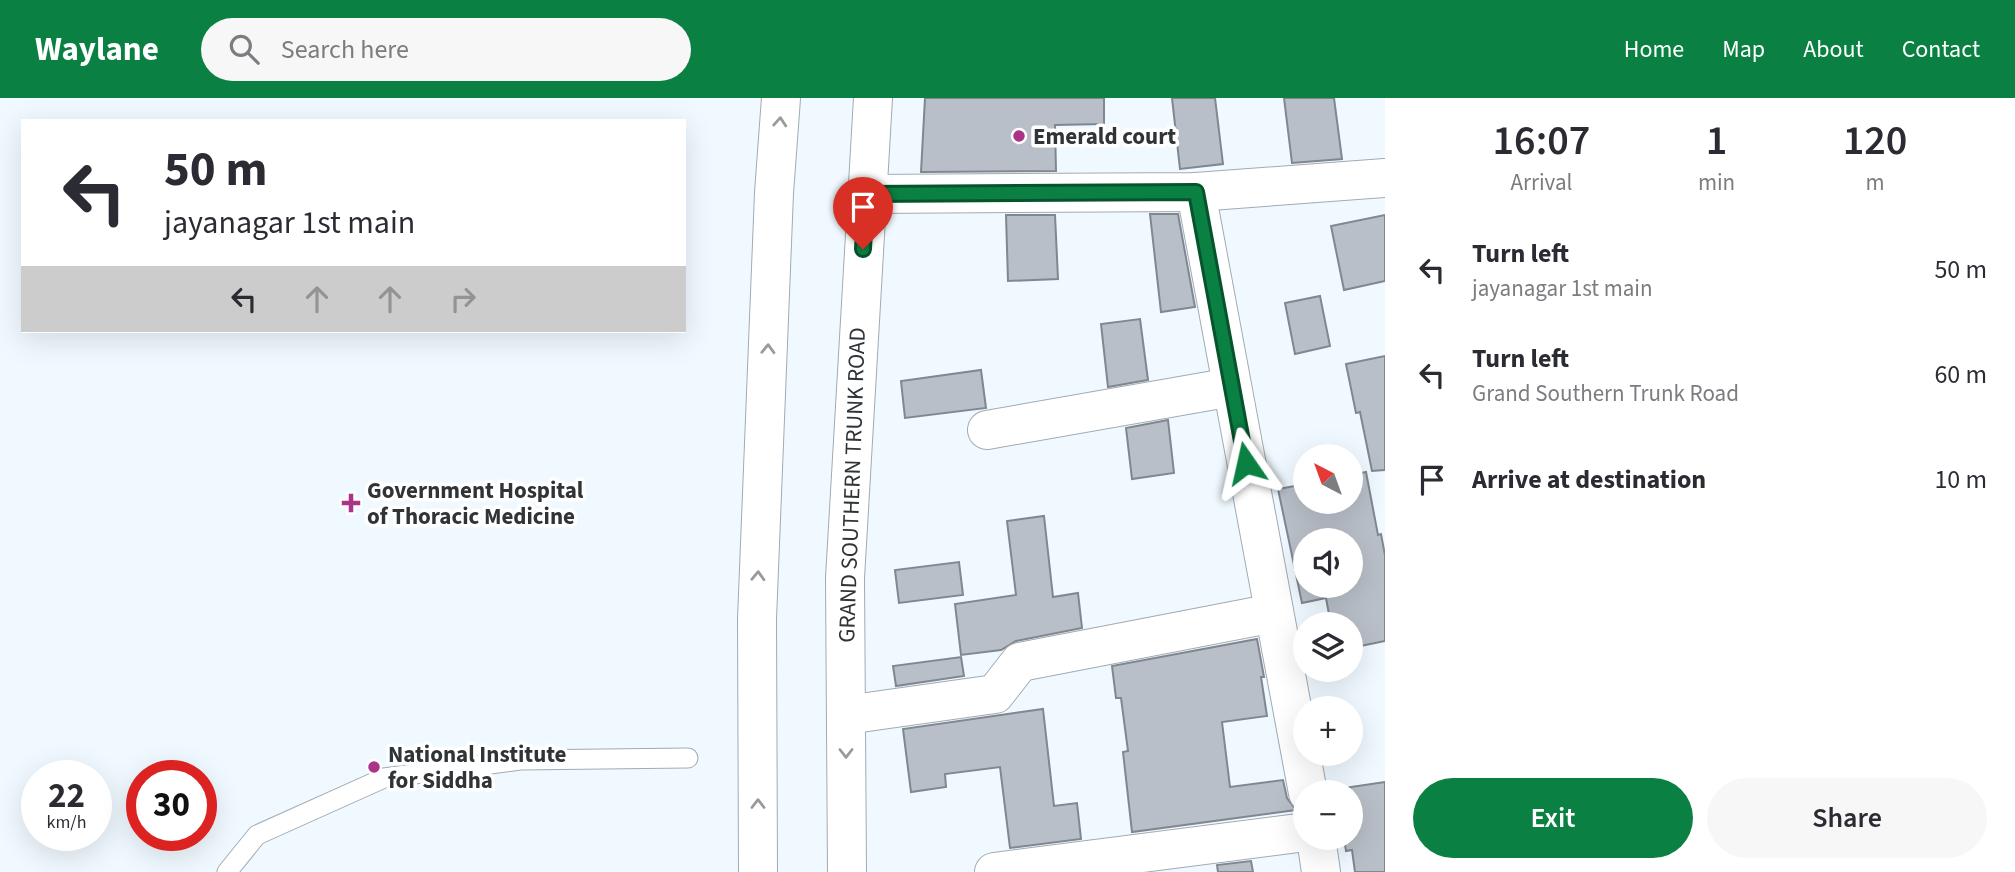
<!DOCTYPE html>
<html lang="en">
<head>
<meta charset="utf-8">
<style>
  body { margin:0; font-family:"Source Sans 3",sans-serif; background:#f7f7f7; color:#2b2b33; height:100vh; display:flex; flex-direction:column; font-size:26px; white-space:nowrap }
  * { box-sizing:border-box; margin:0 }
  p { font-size:23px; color:#7c7c81 }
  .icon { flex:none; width:38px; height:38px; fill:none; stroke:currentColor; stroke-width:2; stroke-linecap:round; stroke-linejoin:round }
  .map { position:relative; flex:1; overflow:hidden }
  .drawer { display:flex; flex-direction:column; background:#fff; width:630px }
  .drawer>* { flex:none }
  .hud { position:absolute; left:21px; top:21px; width:665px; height:214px; border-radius:0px; box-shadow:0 7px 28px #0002; background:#fff; color:#2b2b33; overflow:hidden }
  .needle { width:46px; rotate:319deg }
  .controls { position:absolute; left:1293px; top:346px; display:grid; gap:14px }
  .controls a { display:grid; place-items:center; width:70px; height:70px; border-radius:50%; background:#fff; box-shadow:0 7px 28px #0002; font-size:35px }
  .speed { position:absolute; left:21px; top:662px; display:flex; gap:14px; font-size:35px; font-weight:700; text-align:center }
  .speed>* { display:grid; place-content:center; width:91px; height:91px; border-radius:50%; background:#fff; box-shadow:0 7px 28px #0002; line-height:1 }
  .speed small { font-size:18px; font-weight:400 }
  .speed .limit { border:10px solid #d22; background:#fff; color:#111 }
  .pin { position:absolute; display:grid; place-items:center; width:60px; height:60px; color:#fff; margin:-72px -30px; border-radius:50% 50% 50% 0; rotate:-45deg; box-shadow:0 0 7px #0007 }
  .pin .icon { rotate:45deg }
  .me { position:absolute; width:77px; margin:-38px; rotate:349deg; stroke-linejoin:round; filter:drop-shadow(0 0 5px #0008) }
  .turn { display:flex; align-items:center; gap:24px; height:147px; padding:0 28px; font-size:32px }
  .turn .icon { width:91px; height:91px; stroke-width:2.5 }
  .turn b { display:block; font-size:49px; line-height:60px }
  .lanes { display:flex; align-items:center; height:66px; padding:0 28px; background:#0003; justify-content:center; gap:35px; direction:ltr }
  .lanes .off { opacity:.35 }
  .eta { display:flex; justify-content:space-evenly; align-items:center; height:119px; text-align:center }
  .eta b { font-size:42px; font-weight:600; line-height:49px }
  .cta { display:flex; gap:14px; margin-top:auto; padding:14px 28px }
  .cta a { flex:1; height:80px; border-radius:42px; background:#0b8043; color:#fff; font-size:28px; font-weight:600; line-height:80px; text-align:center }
  .cta a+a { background:#f7f7f7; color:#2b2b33 }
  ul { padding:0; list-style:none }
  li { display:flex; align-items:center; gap:21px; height:105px; padding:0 28px }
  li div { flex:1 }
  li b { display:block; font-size:26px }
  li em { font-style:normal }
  header { display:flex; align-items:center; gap:42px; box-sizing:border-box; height:98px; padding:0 35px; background:#0b8043; color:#fff }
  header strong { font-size:33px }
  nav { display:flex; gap:38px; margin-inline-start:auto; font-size:24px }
  .search { width:490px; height:63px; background:#f7f7f7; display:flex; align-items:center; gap:18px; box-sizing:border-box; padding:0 24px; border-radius:38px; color:#7c7c81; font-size:26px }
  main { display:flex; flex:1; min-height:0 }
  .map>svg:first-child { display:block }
  .building { fill:#b8bfc8; stroke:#80878f; stroke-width:2; fill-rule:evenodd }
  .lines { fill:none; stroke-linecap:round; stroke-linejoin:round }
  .lane-casing { stroke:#a1abb1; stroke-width:21 }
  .street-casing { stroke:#a1abb1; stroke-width:40 }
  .primary-casing { stroke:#a1abb1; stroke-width:40 }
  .lane { stroke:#fff; stroke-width:19 }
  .street { stroke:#fff; stroke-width:38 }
  .primary { stroke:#fff; stroke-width:38 }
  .oneway { stroke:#989a9b }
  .route-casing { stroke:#07532c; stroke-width:18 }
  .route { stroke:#0b8043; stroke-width:12 }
  .poi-dot { fill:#ab3489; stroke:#fff; stroke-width:2.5 }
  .labels { text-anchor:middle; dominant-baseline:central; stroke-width:7; stroke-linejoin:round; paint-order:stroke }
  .poi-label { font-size:23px; font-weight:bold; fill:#303437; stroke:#fff; text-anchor:start }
  .street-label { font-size:23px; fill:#303437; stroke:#fff }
</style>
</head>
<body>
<header>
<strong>Waylane</strong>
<div class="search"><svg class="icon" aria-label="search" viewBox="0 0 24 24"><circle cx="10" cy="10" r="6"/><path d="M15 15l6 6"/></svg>Search here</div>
<nav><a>Home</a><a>Map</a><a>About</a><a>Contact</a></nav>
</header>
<main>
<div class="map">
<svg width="1385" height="774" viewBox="0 0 1385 774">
  <rect width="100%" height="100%" fill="#f0f9ff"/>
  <g class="building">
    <path d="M925 0H1104V26L1055 27 1056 73 921 74Z"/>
    <path d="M1172 0H1215L1223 66 1180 71Z"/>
    <path d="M1284 0H1334L1342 61 1292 65Z"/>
    <path d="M1150 116H1178L1195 209 1161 214Z"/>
    <path d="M1006 117H1055L1058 181 1008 183Z"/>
    <path d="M1385 117V183L1344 192 1331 128Z"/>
    <path d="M1320 198 1330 248 1295 256 1285 205Z"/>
    <path d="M1140 221 1148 282 1108 289 1101 226Z"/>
    <path d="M1385 258V372L1372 373 1360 314 1356 315 1346 266Z"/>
    <path d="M981 272 986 310 905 320 901 283Z"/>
    <path d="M1168 322 1174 375 1132 381 1126 330Z"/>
    <path d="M1366 374 1378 437 1381 436 1385 457V543L1351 550V527H1331L1326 500 1302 505 1278 391 1306 386V404H1351V377ZM1306 443H1351V488H1306Z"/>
    <path d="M1044 418 1053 499 1078 495 1082 530 1016 543 1001 552 961 557 955 506 1016 497 1007 423Z"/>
    <path d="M959 464 963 497 899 505 895 472Z"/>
    <path d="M1257 541 1264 579H1261L1267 618 1222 624 1230 689 1283 682 1287 700 1296 712 1132 734 1123 654 1128 653 1121 600H1116L1112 568Z"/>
    <path d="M961 559 964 578 896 588 893 568Z"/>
    <path d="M1043 611 1054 708 1077 705 1081 741 1010 750 1000 669 945 676 946 689 911 694 903 631Z"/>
    <path d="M1385 684V774H1355L1352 752 1346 753 1344 740H1351V695H1337V691Z"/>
    <path d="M1251 763 1253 774H1218L1217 767Z"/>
  </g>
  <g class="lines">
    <defs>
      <path id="lane" d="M227 774 257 737 384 680 520 662 688 660"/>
      <g id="street">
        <path d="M1196 94 1308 695"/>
        <path d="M866 96 1196 94 1385 80"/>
        <path d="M987 332 1232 289"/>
        <path d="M846 617 995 596 1020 564 1274 515"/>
        <path d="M1316 740 1321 774"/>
        <path d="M994 774 1306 734"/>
      </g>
      <g id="primary">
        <path d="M758 774 757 521 774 95 781 0"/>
        <path d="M847 774 845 480 873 0"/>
      </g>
    </defs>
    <use href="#lane" class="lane-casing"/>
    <use href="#street" class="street-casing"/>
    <use href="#primary" class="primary-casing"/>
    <use href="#lane" class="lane"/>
    <use href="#street" class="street"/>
    <use href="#primary" class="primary"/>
  </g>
  <defs><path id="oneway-chevron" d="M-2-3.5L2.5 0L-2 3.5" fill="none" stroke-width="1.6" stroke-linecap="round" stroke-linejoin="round" transform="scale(1.75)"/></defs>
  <g class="oneway">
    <use href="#oneway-chevron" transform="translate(780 24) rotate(-86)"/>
    <use href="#oneway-chevron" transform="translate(768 251) rotate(-88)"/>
    <use href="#oneway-chevron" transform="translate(758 478) rotate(-88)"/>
    <use href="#oneway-chevron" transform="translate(846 655) rotate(90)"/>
    <use href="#oneway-chevron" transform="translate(758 706) rotate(-90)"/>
  </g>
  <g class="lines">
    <defs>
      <path id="route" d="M863 151 866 96 1196 94 1246 365"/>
    </defs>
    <use href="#route" class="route-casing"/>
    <use href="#route" class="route"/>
  </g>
  <g class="poi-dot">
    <circle cx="1019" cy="38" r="7"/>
    <path d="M347.5 394.5h7v7h7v7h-7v7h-7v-7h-7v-7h7z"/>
    <circle cx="374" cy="669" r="7"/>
  </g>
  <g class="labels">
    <g class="poi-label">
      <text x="1033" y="38">Emerald court</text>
      <text x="367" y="392">Government Hospital<tspan x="367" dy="26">of Thoracic Medicine</tspan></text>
      <text x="388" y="656">National Institute<tspan x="388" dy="26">for Siddha</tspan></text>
    </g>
    <g class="street-label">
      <text transform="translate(852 387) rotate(-88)">GRAND SOUTHERN TRUNK ROAD</text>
    </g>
  </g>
</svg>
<div class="controls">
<a><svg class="needle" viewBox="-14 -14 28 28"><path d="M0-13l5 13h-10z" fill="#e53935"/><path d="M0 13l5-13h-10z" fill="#7c7c81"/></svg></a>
<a><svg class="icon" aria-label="sound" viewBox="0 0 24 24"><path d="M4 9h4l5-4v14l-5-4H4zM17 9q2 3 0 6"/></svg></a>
<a><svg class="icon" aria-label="layers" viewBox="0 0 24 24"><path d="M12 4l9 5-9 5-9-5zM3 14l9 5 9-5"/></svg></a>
<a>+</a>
<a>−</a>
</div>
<div class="speed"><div>22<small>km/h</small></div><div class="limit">30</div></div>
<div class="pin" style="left:863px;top:151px;background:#d93025"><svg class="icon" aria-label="arrive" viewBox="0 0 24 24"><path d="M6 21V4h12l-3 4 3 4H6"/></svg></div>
<svg class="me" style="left:1246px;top:365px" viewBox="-20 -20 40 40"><path d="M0-17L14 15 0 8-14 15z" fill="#0b8043" stroke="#fff" stroke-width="4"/></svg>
<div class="hud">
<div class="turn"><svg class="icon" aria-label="left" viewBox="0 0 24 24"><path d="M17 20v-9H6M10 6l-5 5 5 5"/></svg><div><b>50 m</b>jayanagar 1st main</div></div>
<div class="lanes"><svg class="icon" aria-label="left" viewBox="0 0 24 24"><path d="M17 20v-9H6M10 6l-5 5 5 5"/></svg><svg class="icon off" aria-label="ahead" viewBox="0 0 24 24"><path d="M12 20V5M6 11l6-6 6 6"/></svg><svg class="icon off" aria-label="ahead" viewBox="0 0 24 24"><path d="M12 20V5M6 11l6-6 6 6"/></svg><svg class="icon off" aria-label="right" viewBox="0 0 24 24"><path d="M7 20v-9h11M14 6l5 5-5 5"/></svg></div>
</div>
</div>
<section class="drawer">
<div class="eta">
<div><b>16:07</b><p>Arrival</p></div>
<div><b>1</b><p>min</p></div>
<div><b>120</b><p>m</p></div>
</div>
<ul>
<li><svg class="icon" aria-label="left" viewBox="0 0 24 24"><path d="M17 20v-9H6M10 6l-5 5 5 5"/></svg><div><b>Turn left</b><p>jayanagar 1st main</p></div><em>50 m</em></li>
<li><svg class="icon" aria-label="left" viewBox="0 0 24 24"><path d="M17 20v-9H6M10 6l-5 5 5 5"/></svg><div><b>Turn left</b><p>Grand Southern Trunk Road</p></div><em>60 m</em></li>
<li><svg class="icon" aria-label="arrive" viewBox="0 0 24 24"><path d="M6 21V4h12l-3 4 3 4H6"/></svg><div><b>Arrive at destination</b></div><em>10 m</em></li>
</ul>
<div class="cta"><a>Exit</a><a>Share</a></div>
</section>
</main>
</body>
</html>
